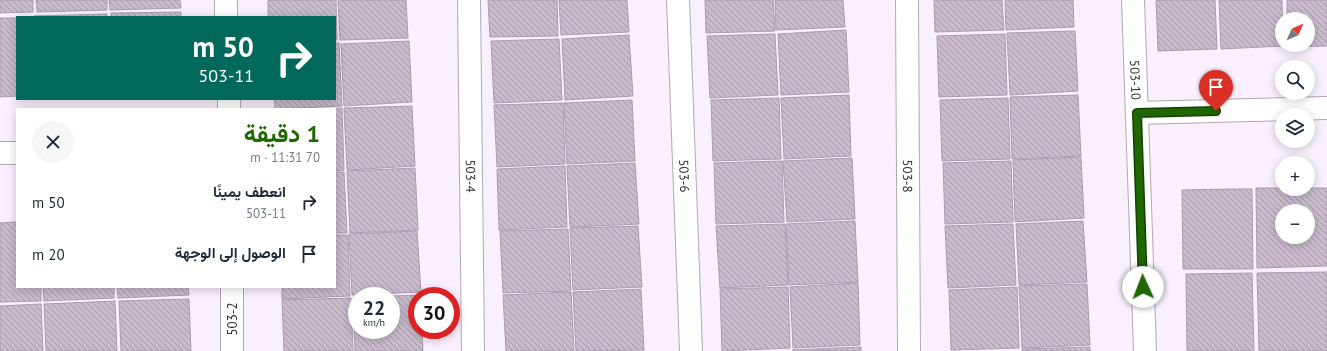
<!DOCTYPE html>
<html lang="ar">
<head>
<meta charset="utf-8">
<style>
  body { margin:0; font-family:"PT Sans",Vazirmatn,sans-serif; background:#f6f6f7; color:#1f2937; direction:rtl; height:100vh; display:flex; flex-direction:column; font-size:15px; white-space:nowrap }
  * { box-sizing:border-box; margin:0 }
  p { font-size:13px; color:#747a83 }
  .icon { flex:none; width:22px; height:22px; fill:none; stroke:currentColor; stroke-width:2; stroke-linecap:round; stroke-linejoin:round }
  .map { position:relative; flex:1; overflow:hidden; direction:ltr }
  .drawer { position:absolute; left:16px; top:108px; width:320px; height:180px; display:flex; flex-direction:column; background:#fff; border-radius:0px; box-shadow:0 2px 10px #0003; direction:rtl }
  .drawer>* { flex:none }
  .banner { position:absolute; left:16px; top:16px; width:320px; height:84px; border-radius:0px; box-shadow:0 2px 10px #0003; direction:rtl; background:#00695c; color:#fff; overflow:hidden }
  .needle { width:26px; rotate:45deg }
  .buttons { position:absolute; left:1275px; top:12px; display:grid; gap:8px }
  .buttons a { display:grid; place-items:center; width:40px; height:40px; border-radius:50%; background:#fff; box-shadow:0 2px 10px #0003; font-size:20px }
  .speed { position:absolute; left:348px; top:287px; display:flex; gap:8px; font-size:20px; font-weight:700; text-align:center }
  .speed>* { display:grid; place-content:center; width:52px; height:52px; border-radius:50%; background:#fff; box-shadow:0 2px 10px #0003; line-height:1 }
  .speed small { font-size:10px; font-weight:400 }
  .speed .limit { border:6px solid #d22; background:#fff; color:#111 }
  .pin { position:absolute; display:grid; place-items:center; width:34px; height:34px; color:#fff; margin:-41px -17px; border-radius:50% 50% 50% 0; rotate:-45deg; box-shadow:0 0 4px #0007 }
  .pin .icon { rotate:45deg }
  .me { position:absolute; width:44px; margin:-22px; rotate:358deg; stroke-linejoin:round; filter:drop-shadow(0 0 3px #0008) }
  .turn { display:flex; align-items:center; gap:14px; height:84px; padding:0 16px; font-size:18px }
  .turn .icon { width:52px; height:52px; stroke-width:2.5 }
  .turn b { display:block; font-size:28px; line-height:34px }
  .round { display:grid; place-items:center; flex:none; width:42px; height:42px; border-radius:21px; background:#f6f6f7 }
  .headline { display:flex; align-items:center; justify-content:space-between; height:68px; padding:0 16px }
  h1 { font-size:24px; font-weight:700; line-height:30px; color:#1e6701 }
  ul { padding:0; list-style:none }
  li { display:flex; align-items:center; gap:12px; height:52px; padding:0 16px }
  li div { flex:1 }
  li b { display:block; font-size:15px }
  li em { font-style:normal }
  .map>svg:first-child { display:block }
  .building { fill:url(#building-back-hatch); stroke:#aa9dad; fill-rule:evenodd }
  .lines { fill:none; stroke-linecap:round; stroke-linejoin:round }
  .minor-casing { stroke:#b4a7b7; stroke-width:24 }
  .minor { stroke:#fff; stroke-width:22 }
  .route-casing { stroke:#144301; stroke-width:10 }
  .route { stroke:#1e6701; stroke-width:7 }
  .labels { text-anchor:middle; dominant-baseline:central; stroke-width:4; stroke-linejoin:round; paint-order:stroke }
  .street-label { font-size:13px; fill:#302b32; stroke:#fff }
</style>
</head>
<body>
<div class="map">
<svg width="1327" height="351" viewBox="0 0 1327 351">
  <defs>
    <pattern id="building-back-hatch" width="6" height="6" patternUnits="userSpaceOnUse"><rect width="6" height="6" fill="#c9bbcc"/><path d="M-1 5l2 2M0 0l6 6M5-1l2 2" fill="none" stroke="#a498a6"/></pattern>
  </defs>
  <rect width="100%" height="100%" fill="#faeffd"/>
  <g class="building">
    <path d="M0 0H33V12L0 13Z"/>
    <path d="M36 0H107V10L37 12Z"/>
    <path d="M109 0H180L181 8 110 10Z"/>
    <path d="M268 0H336L337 40H335V17H268Z"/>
    <path d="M338 0H406L408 38 340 40Z"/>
    <path d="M488 0H557L558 36 490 37Z"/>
    <path d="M559 0H627L629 32 561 35Z"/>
    <path d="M705 0H773L775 31 706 33Z"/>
    <path d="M775 0H843L845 27 776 30Z"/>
    <path d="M934 0H1002L1004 30 935 32Z"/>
    <path d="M1005 0H1073L1074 27 1006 30Z"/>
    <path d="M1156 0H1215L1217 49 1158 51Z"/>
    <path d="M1219 0H1282L1283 46 1221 49Z"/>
    <path d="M1287 0H1327V46L1288 47V45H1308V19H1287Z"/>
    <path d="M181 12V17H111V13Z"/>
    <path d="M107 14V17L34 16Z"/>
    <path d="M0 18H17V96L0 97Z"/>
    <path d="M846 30 849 92 781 95 778 34Z"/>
    <path d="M1075 31 1078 91 1010 95 1007 33Z"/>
    <path d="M775 34 778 95 710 98 707 36Z"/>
    <path d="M1005 34 1007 95 939 97 937 36Z"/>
    <path d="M629 35 633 96 565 100 562 39Z"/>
    <path d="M559 39 562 100 494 103 491 41Z"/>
    <path d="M409 41 412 102 344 106 341 44Z"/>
    <path d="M335 43H339L342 106 275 109 274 99H335Z"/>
    <path d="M849 95 851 156 784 159 781 98Z"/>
    <path d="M1078 95 1081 156 1012 159 1010 97Z"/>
    <path d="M779 98 781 159 713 161 711 100Z"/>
    <path d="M1008 98 1010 159 942 161 940 100Z"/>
    <path d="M632 100 635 161 567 164 564 103Z"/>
    <path d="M563 103 565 164 497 167 494 105Z"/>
    <path d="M412 106 415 166 347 170 344 108Z"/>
    <path d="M342 108 344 170 335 171V109H326Z"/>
    <path d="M1081 157 1084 218 1015 222 1013 160Z"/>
    <path d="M852 158 855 219 787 222 783 161Z"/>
    <path d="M782 161 784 222 716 224 714 163Z"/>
    <path d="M1011 161 1013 222 945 224 943 163Z"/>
    <path d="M635 163 639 224 570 227 567 166Z"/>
    <path d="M565 166 567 227 499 230 497 169Z"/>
    <path d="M415 168 418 230 350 233 347 171Z"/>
    <path d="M335 172H344L347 233H335Z"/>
    <path d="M1256 188H1327V266L1257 268ZM1282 211H1308V237H1282Z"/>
    <path d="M1230 189H1252L1253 269H1183L1182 190Z"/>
    <path d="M855 221 858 282 789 285 786 224Z"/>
    <path d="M1083 221 1087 282 1019 285 1016 224Z"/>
    <path d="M15 222H17V287H41V301L0 302V223Z"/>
    <path d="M785 224 788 285 720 288 716 226Z"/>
    <path d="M1013 224 1016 285 948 288 945 226Z"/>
    <path d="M638 226 642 287 573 290 570 228Z"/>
    <path d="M568 229 571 291 503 293 500 231Z"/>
    <path d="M417 231 421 292 352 295 349 234Z"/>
    <path d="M335 235H348L350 296 282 299V287H335Z"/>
    <path d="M1327 272V351H1259L1257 273Z"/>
    <path d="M1252 273 1254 351H1187L1186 274Z"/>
    <path d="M858 283 860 345 793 348 790 287Z"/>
    <path d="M1087 284 1090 345 1022 348 1019 286Z"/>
    <path d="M43 287H114V298L44 301Z"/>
    <path d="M117 287H188L189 295 118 298Z"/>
    <path d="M788 287 790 348 722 351 720 289Z"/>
    <path d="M1017 287 1019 348 951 350 949 290Z"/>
    <path d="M641 289 644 350 576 351 573 292Z"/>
    <path d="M571 292 574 351H506L503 295Z"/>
    <path d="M421 295 417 296V330H422L423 351H355L353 298 357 297V330H391V296Z"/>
    <path d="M351 298 353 351H284L282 300Z"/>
    <path d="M189 299 191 351H121L119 301Z"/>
    <path d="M115 301 117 351H46L44 304Z"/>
    <path d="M41 304 43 351H0V306Z"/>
    <path d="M861 347V351L792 350Z"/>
    <path d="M1090 347V351H1022V349Z"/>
  </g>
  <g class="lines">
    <defs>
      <g id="minor">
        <path d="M226 0V17"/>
        <path id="s1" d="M469 0 473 351"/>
        <path id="s2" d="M678 0 691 351"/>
        <path id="s3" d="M907 0 909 351"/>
        <path id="s4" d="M1133 0 1145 351"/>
        <path d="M229 99V109"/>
        <path d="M1137 113 1327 108"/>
        <path d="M0 153H17"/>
        <path d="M232 287V351"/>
      </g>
    </defs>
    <use href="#minor" class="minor-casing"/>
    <use href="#minor" class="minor"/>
  </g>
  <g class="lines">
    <defs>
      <path id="route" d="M1143 287 1137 113 1216 111"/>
    </defs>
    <use href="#route" class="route-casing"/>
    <use href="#route" class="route"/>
  </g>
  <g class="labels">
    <g class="street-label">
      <text stroke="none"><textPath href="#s4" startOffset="80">503-10</textPath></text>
      <text stroke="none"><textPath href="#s1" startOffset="176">503-4</textPath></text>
      <text stroke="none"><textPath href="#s2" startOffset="176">503-6</textPath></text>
      <text stroke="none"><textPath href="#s3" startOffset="176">503-8</textPath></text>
      <text transform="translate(232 319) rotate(-90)">503-2</text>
    </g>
  </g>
</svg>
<div class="buttons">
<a><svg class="needle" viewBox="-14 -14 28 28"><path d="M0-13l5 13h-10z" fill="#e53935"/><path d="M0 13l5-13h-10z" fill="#747a83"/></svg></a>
<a><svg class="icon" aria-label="search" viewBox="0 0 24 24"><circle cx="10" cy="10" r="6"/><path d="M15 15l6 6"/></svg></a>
<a><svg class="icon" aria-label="layers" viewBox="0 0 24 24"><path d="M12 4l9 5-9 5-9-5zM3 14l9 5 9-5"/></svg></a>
<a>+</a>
<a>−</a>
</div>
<div class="speed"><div>22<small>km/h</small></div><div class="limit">30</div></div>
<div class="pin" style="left:1216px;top:111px;background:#d93025"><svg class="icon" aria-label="arrive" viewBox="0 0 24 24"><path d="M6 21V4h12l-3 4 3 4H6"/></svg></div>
<svg class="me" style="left:1143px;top:287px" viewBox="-20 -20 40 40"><circle r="19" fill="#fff"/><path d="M0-13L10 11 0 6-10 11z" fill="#1e6701"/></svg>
<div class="banner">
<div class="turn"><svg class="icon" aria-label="right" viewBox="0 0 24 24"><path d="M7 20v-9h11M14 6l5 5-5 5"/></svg><div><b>50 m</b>503-11</div></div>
</div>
<section class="drawer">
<div class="headline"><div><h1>1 دقيقة</h1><p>70 m · 11:31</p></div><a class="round"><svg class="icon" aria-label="close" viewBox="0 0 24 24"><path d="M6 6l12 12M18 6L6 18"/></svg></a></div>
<ul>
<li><svg class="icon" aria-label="right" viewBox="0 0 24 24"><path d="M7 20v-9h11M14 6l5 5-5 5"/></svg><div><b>انعطف يمينًا</b><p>503-11</p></div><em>50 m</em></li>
<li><svg class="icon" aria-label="arrive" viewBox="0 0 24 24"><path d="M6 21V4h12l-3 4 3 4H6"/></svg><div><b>الوصول إلى الوجهة</b></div><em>20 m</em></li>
</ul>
</section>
</div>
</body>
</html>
